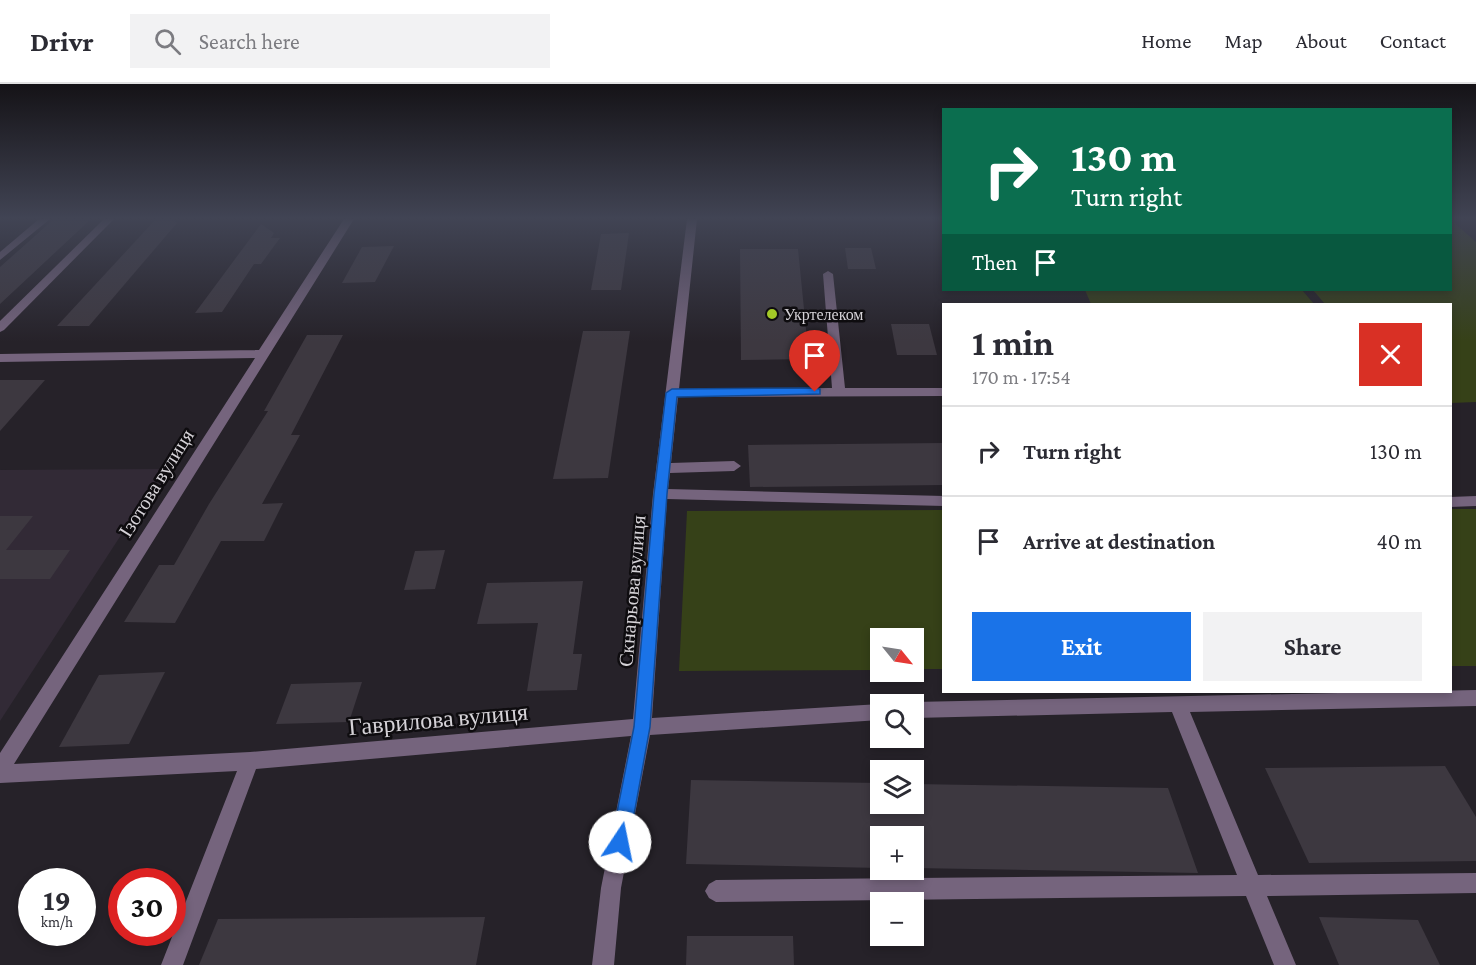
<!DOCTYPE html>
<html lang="en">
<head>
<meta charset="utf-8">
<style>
  body { margin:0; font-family:"Crimson Pro",serif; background:#f2f2f3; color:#2b2b33; height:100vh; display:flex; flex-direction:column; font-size:22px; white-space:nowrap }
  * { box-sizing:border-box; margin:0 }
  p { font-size:20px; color:#7c7c81 }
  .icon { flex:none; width:33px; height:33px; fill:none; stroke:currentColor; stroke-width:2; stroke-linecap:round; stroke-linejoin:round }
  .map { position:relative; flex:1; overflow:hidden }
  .panel { position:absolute; left:942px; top:219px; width:510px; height:390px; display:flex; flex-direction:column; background:#fff; border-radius:0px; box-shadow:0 3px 9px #0003 }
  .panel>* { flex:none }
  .hud { position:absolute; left:942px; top:24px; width:510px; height:183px; border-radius:0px; box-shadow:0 3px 9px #0003; background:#0b6e4f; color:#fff; overflow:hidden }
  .needle { width:39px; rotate:120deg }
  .buttons { position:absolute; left:870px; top:544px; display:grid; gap:12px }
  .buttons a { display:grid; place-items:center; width:54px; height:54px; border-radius:0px; background:#fff; box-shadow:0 3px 9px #0003; font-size:30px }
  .speed { position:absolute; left:18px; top:784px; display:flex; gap:12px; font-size:30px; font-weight:700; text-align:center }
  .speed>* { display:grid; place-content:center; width:78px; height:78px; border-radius:50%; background:#fff; box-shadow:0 3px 9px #0003; line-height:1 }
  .speed small { font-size:15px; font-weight:400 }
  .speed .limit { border:9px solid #d22; background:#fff; color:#111 }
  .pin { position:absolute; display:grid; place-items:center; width:51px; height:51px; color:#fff; margin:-62px -26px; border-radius:50% 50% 50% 0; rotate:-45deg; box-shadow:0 0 6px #0007 }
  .pin .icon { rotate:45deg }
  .me { position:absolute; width:66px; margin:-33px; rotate:11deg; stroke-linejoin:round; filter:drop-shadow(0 0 4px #0008) }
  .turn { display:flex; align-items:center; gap:21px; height:126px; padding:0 30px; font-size:27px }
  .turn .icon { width:78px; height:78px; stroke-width:2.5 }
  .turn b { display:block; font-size:42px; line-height:51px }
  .then { display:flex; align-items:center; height:57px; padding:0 30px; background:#0003; gap:12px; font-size:22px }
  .round { display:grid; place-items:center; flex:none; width:63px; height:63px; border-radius:0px; background:#f2f2f3 }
  .summary { display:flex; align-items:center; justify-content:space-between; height:102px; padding:0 30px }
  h1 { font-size:36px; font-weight:700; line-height:45px }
  .action { display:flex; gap:12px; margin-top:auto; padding:12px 30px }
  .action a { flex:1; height:69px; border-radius:0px; background:#1a73e8; color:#fff; font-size:24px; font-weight:700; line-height:69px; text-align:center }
  .action a+a { background:#f2f2f3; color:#2b2b33 }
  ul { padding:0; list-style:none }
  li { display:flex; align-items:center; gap:18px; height:90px; padding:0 30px; border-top:2px solid #e1e1e2 }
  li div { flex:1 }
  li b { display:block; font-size:22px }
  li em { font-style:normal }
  header { display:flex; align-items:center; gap:36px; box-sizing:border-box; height:84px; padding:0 30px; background:#fff; border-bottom:2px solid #e1e1e2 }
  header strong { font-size:28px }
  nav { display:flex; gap:33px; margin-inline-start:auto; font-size:21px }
  .search { width:420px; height:54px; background:#f2f2f3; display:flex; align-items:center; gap:15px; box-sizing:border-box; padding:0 21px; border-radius:0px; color:#7c7c81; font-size:22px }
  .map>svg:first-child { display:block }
  .built { fill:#322a36 }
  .green { fill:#364118 }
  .building { fill:#3d3840 }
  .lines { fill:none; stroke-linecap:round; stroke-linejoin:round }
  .minor { fill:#75647d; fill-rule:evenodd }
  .route { fill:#1a73e8; stroke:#114b97; stroke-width:1.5 }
  .poi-dot { fill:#a3c927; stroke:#0e0c0f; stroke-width:2 }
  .labels { text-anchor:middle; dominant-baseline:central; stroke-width:5; stroke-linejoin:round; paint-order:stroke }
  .far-poi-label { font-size:16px; fill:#d5d2d7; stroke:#0e0c0f; text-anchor:start }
  .street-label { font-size:20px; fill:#d5d2d7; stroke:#0e0c0f }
  .near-street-label { font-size:24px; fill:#d5d2d7; stroke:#0e0c0f }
</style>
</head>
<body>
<header>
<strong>Drivr</strong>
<div class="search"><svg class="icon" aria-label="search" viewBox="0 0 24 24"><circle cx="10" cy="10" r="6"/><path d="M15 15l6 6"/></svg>Search here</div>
<nav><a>Home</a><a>Map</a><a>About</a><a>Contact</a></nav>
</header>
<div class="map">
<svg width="1476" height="881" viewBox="0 0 1476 881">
  <rect width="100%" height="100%" fill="#262229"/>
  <path class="built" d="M164 385 0 637V386Z"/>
  <g class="green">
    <path d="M1451 136 1476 158V318L1451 319 1450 220H1325L1313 206H1450Z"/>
    <path d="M1085 206H1302L1314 220H1091Z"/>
    <rect x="1451" y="425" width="25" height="157"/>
    <path d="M943 426V585H914V555H880V586L679 587 687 427Z"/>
  </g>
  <g class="building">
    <path d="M54 135H91L0 220V183Z"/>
    <path d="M156 135H172L177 139 89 242H57Z"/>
    <path d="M261 140 274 149 271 154H280L261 180H254L222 228 195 229Z"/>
    <path d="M629 149 621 206H591L601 150Z"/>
    <path d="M394 162 375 198 342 199 362 163Z"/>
    <path d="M845 164H871L876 185H848Z"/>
    <path d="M740 165H798L809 275 741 276Z"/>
    <path d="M891 240H929L937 271H897Z"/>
    <path d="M583 247H630L608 394 553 395Z"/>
    <path d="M307 251H343L291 351H300L262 420 283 419 264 457H221L175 539 124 538 159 481H174L209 420 268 327H264Z"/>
    <path d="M0 296H45L0 347Z"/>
    <path d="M944 359V401L750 403 748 361Z"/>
    <path d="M0 432H33L6 466H70L50 495H0Z"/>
    <path d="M445 466 435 505 404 506 415 467Z"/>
    <path d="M583 497 573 570H582L577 606 527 607 538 539 477 540 487 499Z"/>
    <path d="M165 588 129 660 59 663 99 591Z"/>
    <path d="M362 598 349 638 276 640 291 600Z"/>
    <path d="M1445 682 1476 733V777L1309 779 1265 684Z"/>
    <path d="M691 696 880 699V720H914V700L1168 704 1198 789 914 784V753H880V784L686 780Z"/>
    <path d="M485 833 476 881H199L218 835Z"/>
    <path d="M1319 833 1418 836 1440 881H1339Z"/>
    <path d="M687 852H793L794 881H686Z"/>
  </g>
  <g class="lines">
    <g class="minor">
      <path d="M39 135H50L0 176V168Z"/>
      <path d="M104 135H114L4 246 0 248V237Z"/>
      <path d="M344 135H354L14 680 250 668 633 635 653 410 687 135H697L679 305 832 304 823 190 828 187 833 190 845 304H944V312L678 313 671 379 734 377 741 382 734 387 670 389 668 405 944 412V422L667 415 652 634 880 620 883 621H880V636L650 651 621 804 614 881H592L601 804 631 652 256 685 183 881H161L237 687 0 699V669L255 274 0 278V270L259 266Z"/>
      <path d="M1476 412V422L1450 423V413Z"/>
      <path d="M1476 606V622L1190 628 1258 791 1476 789V809L1267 812 1296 881H1274L1246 812 716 818 709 814 705 807 709 800 716 796 1237 791 1172 628 914 634V621H907L914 618Z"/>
    </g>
  </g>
  <linearGradient id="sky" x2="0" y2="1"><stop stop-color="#151317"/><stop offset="0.52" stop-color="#414454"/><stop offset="1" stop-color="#414454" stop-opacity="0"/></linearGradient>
  <rect width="1476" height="258" fill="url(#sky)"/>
  <path class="route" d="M815 304 820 305V310L677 313 667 410 650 643 629 758 626 765 620 767 613 765 611 758 634 643 654 410 666 309 672 305Z"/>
  <circle class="poi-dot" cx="772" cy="230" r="6"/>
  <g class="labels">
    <g class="far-poi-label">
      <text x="784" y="230">Укртелеком</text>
    </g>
    <g class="street-label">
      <text transform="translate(156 399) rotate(-58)">Ізотова вулиця</text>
      <text transform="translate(632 507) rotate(-85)">Скнарьова вулиця</text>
    </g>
    <g class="near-street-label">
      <text transform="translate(438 635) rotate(-5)">Гаврилова вулиця</text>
    </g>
  </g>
</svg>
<div class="buttons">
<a><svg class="needle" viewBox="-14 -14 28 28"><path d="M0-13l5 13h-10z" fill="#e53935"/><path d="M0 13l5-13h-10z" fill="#7c7c81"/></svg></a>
<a><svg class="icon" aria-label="search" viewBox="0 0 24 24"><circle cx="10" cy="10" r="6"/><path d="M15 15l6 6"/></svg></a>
<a><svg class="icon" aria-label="layers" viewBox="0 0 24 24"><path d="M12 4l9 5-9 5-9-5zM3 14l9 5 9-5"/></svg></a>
<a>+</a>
<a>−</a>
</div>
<div class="speed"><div>19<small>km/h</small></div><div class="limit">30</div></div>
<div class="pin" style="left:815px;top:308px;background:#d93025"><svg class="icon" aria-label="arrive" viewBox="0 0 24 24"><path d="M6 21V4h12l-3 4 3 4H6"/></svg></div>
<svg class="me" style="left:620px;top:758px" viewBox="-20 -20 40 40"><circle r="19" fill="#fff"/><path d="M0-13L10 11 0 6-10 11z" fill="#1a73e8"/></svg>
<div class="hud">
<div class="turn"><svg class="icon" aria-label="right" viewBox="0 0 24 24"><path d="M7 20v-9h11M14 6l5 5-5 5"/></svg><div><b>130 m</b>Turn right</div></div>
<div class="then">Then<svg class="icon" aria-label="arrive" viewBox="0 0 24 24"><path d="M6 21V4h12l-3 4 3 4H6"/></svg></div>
</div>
<section class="panel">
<div class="summary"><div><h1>1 min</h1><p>170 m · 17:54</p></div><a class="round" style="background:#d93025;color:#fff"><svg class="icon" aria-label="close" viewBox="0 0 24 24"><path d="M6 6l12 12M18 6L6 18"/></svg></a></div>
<ul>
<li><svg class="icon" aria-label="right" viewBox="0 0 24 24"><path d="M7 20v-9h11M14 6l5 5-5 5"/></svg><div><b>Turn right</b></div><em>130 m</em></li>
<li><svg class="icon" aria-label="arrive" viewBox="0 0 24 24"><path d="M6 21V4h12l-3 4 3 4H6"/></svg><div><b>Arrive at destination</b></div><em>40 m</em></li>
</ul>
<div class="action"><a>Exit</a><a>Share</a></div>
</section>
</div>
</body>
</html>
